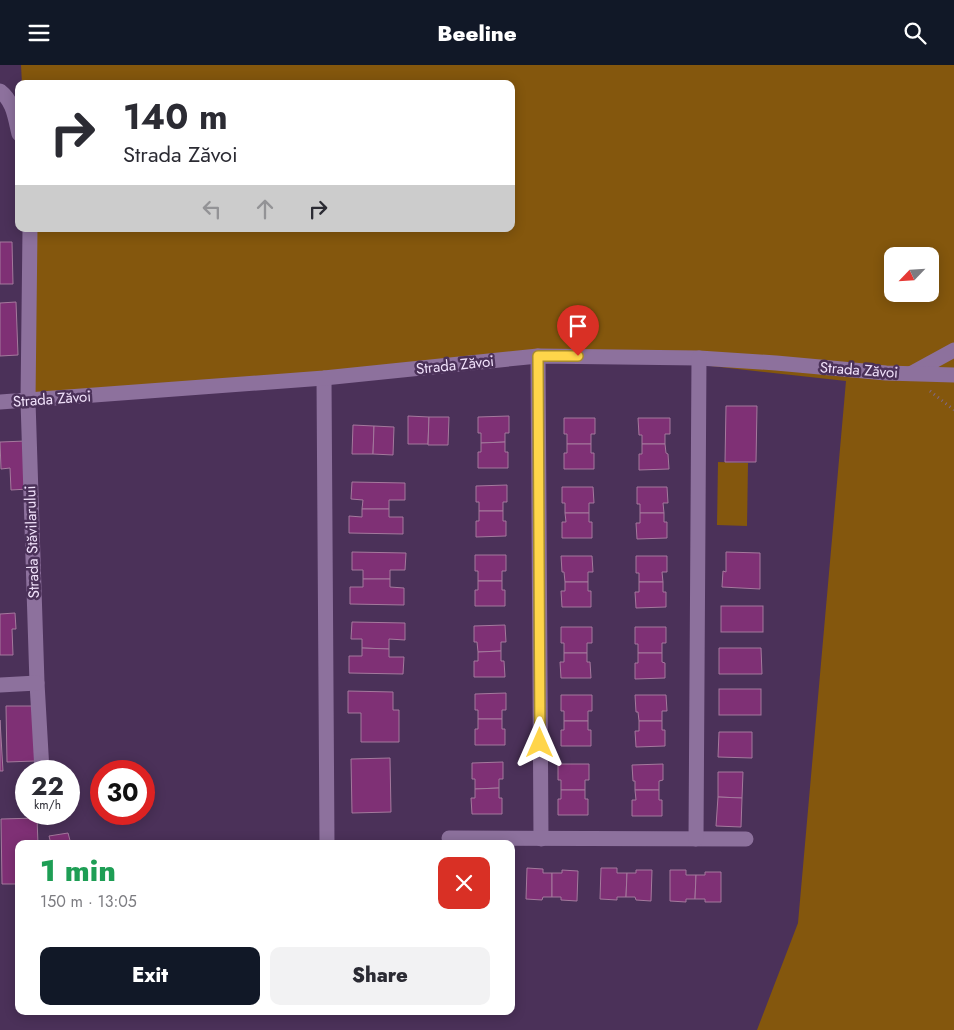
<!DOCTYPE html>
<html lang="en">
<head>
<meta charset="utf-8">
<style>
  body { margin:0; font-family:Jost,sans-serif; background:#f2f2f3; color:#2b2b33; height:100vh; display:flex; flex-direction:column; font-size:19px; white-space:nowrap }
  * { box-sizing:border-box; margin:0 }
  p { font-size:16px; color:#7c7c81 }
  .icon { flex:none; width:28px; height:28px; fill:none; stroke:currentColor; stroke-width:2; stroke-linecap:round; stroke-linejoin:round }
  .map { position:relative; flex:1; overflow:hidden }
  .side { position:absolute; left:15px; top:775px; width:500px; height:175px; display:flex; flex-direction:column; background:#fff; border-radius:10px; box-shadow:0 2px 12px #0003 }
  .side>* { flex:none }
  .banner { position:absolute; left:15px; top:15px; width:500px; height:152px; border-radius:10px; box-shadow:0 2px 12px #0003; background:#fff; color:#2b2b33; overflow:hidden }
  .needle { width:32px; rotate:245deg }
  .fabs { position:absolute; left:884px; top:182px; display:grid; gap:10px }
  .fabs a { display:grid; place-items:center; width:55px; height:55px; border-radius:10px; background:#fff; box-shadow:0 2px 12px #0003; font-size:25px }
  .speed { position:absolute; left:15px; top:695px; display:flex; gap:10px; font-size:25px; font-weight:700; text-align:center }
  .speed>* { display:grid; place-content:center; width:65px; height:65px; border-radius:50%; background:#fff; box-shadow:0 2px 12px #0003; line-height:1 }
  .speed small { font-size:12px; font-weight:400 }
  .speed .limit { border:8px solid #d22; background:#fff; color:#111 }
  .pin { position:absolute; display:grid; place-items:center; width:42px; height:42px; color:#fff; margin:-51px -21px; border-radius:50% 50% 50% 0; rotate:-45deg; box-shadow:0 0 5px #0007 }
  .pin .icon { rotate:45deg }
  .me { position:absolute; width:55px; margin:-28px; rotate:0deg; stroke-linejoin:round; filter:drop-shadow(0 0 4px #0008) }
  .turn { display:flex; align-items:center; gap:18px; height:105px; padding:0 25px; font-size:22px }
  .turn .icon { width:65px; height:65px; stroke-width:2.5 }
  .turn b { display:block; font-size:35px; line-height:42px }
  .lanes { display:flex; align-items:center; height:48px; padding:0 25px; background:#0003; justify-content:center; gap:25px; direction:ltr }
  .lanes .off { opacity:.35 }
  .round { display:grid; place-items:center; flex:none; width:52px; height:52px; border-radius:10px; background:#f2f2f3 }
  .overview { display:flex; align-items:center; justify-content:space-between; height:85px; padding:0 25px }
  h1 { font-size:30px; font-weight:800; line-height:38px; color:#1e9e55 }
  .action { display:flex; gap:10px; margin-top:auto; padding:10px 25px }
  .action a { flex:1; height:58px; border-radius:10px; background:#111827; color:#fff; font-size:20px; font-weight:800; line-height:58px; text-align:center }
  .action a+a { background:#f2f2f3; color:#2b2b33 }
  header { display:flex; justify-content:space-between; align-items:center; height:65px; padding:0 25px; background:#111827; color:#fff; font-size:22px; font-weight:800 }
  .map>svg:first-child { display:block }
  .green { fill:#84570d; fill-rule:evenodd }
  .building { fill:#7f3075; stroke:#a4799d }
  .lines { fill:none; stroke-linecap:round; stroke-linejoin:round }
  .path { stroke:#80698c; stroke-width:3; stroke-dasharray:1 4; stroke-linecap:butt }
  .minor { stroke:#8d719d; stroke-width:15 }
  .route-casing { stroke:#a68a30; stroke-width:12 }
  .route { stroke:#ffd54a; stroke-width:9 }
  .labels { text-anchor:middle; dominant-baseline:central; stroke-width:5; stroke-linejoin:round; paint-order:stroke }
  .street-label { font-size:15px; fill:#f1e2fb; stroke:#4b3159 }
</style>
</head>
<body>
<header><svg class="icon" aria-label="menu" viewBox="0 0 24 24"><path d="M4 6h16M4 12h16M4 18h16"/></svg>Beeline<svg class="icon" aria-label="search" viewBox="0 0 24 24"><circle cx="10" cy="10" r="6"/><path d="M15 15l6 6"/></svg></header>
<div class="map">
<svg width="954" height="965" viewBox="0 0 954 965">
  <rect width="100%" height="100%" fill="#4b3159"/>
  <g class="green">
    <path d="M21 0H954V965H757L798 858 846 316 693 299 538 291 28 336 25 164H511V19H22ZM892 191H930V229H892Z"/>
    <path d="M718 397 748 398 747 461 717 460Z"/>
  </g>
  <g class="building">
    <path d="M0 177H12L13 219H0Z"/>
    <path d="M16 237 18 290 0 291V238Z"/>
    <path d="M726 341H757L756 397H725Z"/>
    <path d="M408 351 429 352 428 379H408Z"/>
    <path d="M509 351V368H505V377L481 378V368H478V352Z"/>
    <path d="M429 352H449L448 380H428Z"/>
    <path d="M564 353H595V369H591V379H567V369H564Z"/>
    <path d="M638 353H670V369H665V379H642V370H639Z"/>
    <path d="M353 360 374 361 373 389H352Z"/>
    <path d="M374 361 394 362 393 390 373 389Z"/>
    <path d="M26 376 28 424 11 425 10 403 1 404 0 377Z"/>
    <path d="M505 377V387H508V403H478V387H481V378Z"/>
    <path d="M567 379H591V388H594V404H564V388H567Z"/>
    <path d="M642 379H665L666 388 668 389 669 404 639 405V389H642Z"/>
    <path d="M352 417 405 418V435H389V444H362L363 435 351 434Z"/>
    <path d="M507 420V437H503V446H479V437H476V421Z"/>
    <path d="M562 422H593L594 438H589V448H565V438H562Z"/>
    <path d="M637 422H667L668 438H663L664 448H640V439H637Z"/>
    <path d="M362 444H389V452H403V469L349 468V451L362 452Z"/>
    <path d="M479 446H503V456H506V471L476 472V456H479Z"/>
    <path d="M565 448H589V457H592V473H562V457H566Z"/>
    <path d="M640 448H664V457H667V473L637 474 636 458H640Z"/>
    <path d="M352 487 406 488 405 505H390V514H363V505H352Z"/>
    <path d="M726 487 760 488V524L722 522 723 506 726 507Z"/>
    <path d="M475 490H506V506H502V516H478V506H475Z"/>
    <path d="M561 491H592L593 507H588V517H565L564 507H562Z"/>
    <path d="M636 491H667V507H662L663 517H639V508H636Z"/>
    <path d="M363 514H390V522L404 523V540L350 539V522H363Z"/>
    <path d="M478 516H502V525H505V541H475V525H478Z"/>
    <path d="M565 517H588V526H591V542H562L561 526H565Z"/>
    <path d="M639 517H663V527H666V542L636 543 635 527H639Z"/>
    <rect x="721" y="541" width="42" height="26"/>
    <path d="M15 548 16 564H12L13 590H0V549Z"/>
    <path d="M352 557 405 558V575L389 574V584L362 583V574H351Z"/>
    <path d="M505 560 506 577H501V586L478 587 477 577H474V561Z"/>
    <path d="M561 562H592V578H587V588H564V578H561Z"/>
    <path d="M635 562H666V578H662V588H638V579H635Z"/>
    <path d="M362 583 389 584V592H404L403 609 349 608V591H362Z"/>
    <path d="M719 583H761L762 609H719Z"/>
    <path d="M501 586V596H504L505 612H474V596H478V587Z"/>
    <path d="M564 588H587V597H590L591 613H561L560 597H564Z"/>
    <path d="M638 588H662V597L665 598V613L635 614V598H638Z"/>
    <rect x="719" y="624" width="42" height="26"/>
    <path d="M348 626 393 627V645H399V677H361V648H348Z"/>
    <path d="M506 628V645H502V654H478V645H475V629Z"/>
    <path d="M561 630H592V646H588V656H564V646H561Z"/>
    <path d="M635 630H666L667 646H662V656H639L638 647H636Z"/>
    <path d="M6 641H33L35 696 7 697Z"/>
    <path d="M478 654H502V664H505V680H475V664H478Z"/>
    <path d="M0 655 3 706H0Z"/>
    <path d="M564 656H588V665H591V681H561V665H564Z"/>
    <path d="M639 656H662V665H665V681L636 682 635 666H639Z"/>
    <path d="M719 667H752V693L718 692Z"/>
    <path d="M390 693 391 747 352 748 351 694Z"/>
    <path d="M503 697V714H499V723L475 724V714H472V698Z"/>
    <path d="M558 699H589V715H585V725H561V715H558Z"/>
    <path d="M663 699V715L659 716V725H635V716H633L632 700Z"/>
    <path d="M718 707H743L742 733 718 732Z"/>
    <path d="M499 723V733H502V749H472L471 733H475V724Z"/>
    <path d="M561 725H585V734H588V750H558V734H561Z"/>
    <path d="M635 725H659V735H662V751H632V735H636Z"/>
    <path d="M718 732 742 733 741 762 716 761Z"/>
    <path d="M37 753 38 779H19V819H2L1 754Z"/>
    <path d="M68 768 71 779H51L49 771Z"/>
    <path d="M527 803 543 804V808H552V832H543L542 835 526 834Z"/>
    <path d="M601 803H617V808H627L626 832H617V835L600 834Z"/>
    <path d="M562 805 578 806 577 836 561 835V832H552V808H562Z"/>
    <path d="M636 805H652L651 836 636 835 635 832H626L627 808H636Z"/>
    <path d="M670 805H686V810H696L695 834H686V837L670 836Z"/>
    <path d="M705 807H721V837H705V834H695L696 810H705Z"/>
  </g>
  <g class="lines">
    <path class="path" d="M930 326 954 345"/>
    <g class="minor">
      <path d="M0 26C14 37 15 53 19 69"/>
      <path d="M30 164 28 336 37 618 42 706"/>
      <path d="M538 291 541 774"/>
      <path d="M912 308 954 285"/>
      <path d="M324 313 327 779"/>
      <path d="M0 337 324 313 538 291 699 293 776 298 886 308 954 310"/>
      <path d="M0 620 37 618"/>
      <path d="M449 773 746 774"/>
      <path d="M696 774 699 293"/>
    </g>
  </g>
  <g class="lines">
    <defs>
      <path id="route" d="M540 678 538 291H578"/>
    </defs>
    <use href="#route" class="route-casing"/>
    <use href="#route" class="route"/>
  </g>
  <g class="labels">
    <g class="street-label">
      <text transform="translate(455 300) rotate(-6)">Strada Zăvoi</text>
      <text transform="translate(859 305) rotate(4)">Strada Zăvoi</text>
      <text transform="translate(52 334) rotate(-4)">Strada Zăvoi</text>
      <text transform="translate(32 477) rotate(-92)">Strada Stăvilarului</text>
    </g>
  </g>
</svg>
<div class="fabs">
<a><svg class="needle" viewBox="-14 -14 28 28"><path d="M0-13l5 13h-10z" fill="#e53935"/><path d="M0 13l5-13h-10z" fill="#7c7c81"/></svg></a>
</div>
<div class="speed"><div>22<small>km/h</small></div><div class="limit">30</div></div>
<div class="pin" style="left:578px;top:291px;background:#d93025"><svg class="icon" aria-label="arrive" viewBox="0 0 24 24"><path d="M6 21V4h12l-3 4 3 4H6"/></svg></div>
<svg class="me" style="left:540px;top:678px" viewBox="-20 -20 40 40"><path d="M0-17L14 15 0 8-14 15z" fill="#ffd54a" stroke="#fff" stroke-width="4"/></svg>
<div class="banner">
<div class="turn"><svg class="icon" aria-label="right" viewBox="0 0 24 24"><path d="M7 20v-9h11M14 6l5 5-5 5"/></svg><div><b>140 m</b>Strada Zăvoi</div></div>
<div class="lanes"><svg class="icon off" aria-label="left" viewBox="0 0 24 24"><path d="M17 20v-9H6M10 6l-5 5 5 5"/></svg><svg class="icon off" aria-label="ahead" viewBox="0 0 24 24"><path d="M12 20V5M6 11l6-6 6 6"/></svg><svg class="icon" aria-label="right" viewBox="0 0 24 24"><path d="M7 20v-9h11M14 6l5 5-5 5"/></svg></div>
</div>
<section class="side">
<div class="overview"><div><h1>1 min</h1><p>150 m · 13:05</p></div><a class="round" style="background:#d93025;color:#fff"><svg class="icon" aria-label="close" viewBox="0 0 24 24"><path d="M6 6l12 12M18 6L6 18"/></svg></a></div>
<div class="action"><a>Exit</a><a>Share</a></div>
</section>
</div>
</body>
</html>
